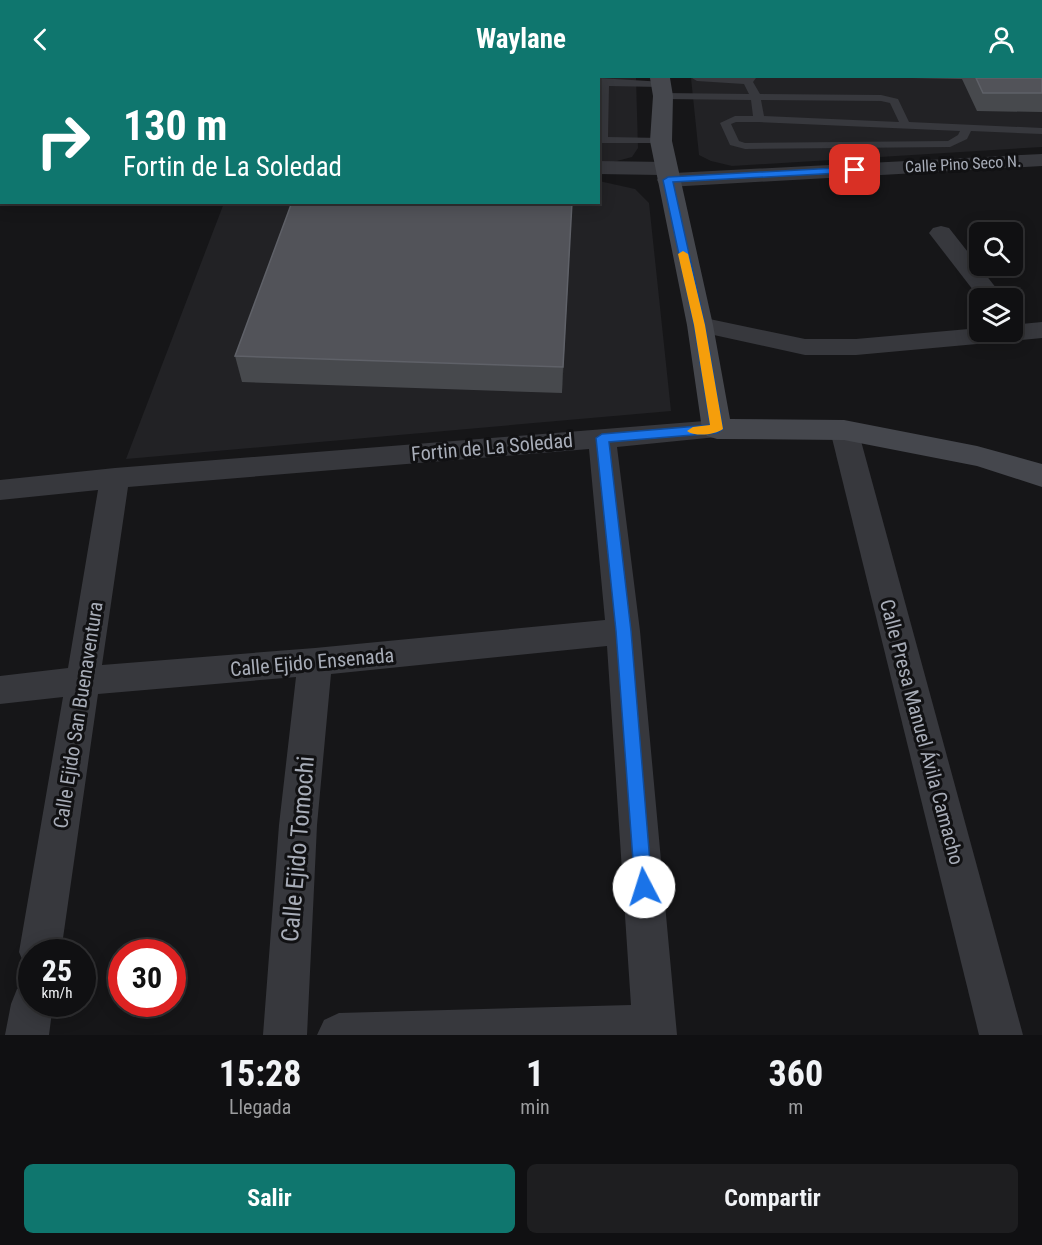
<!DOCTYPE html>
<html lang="es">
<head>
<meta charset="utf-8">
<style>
  body { margin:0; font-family:"Roboto Condensed",sans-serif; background:#1e1e20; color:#f1f3f6; height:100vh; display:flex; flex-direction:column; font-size:22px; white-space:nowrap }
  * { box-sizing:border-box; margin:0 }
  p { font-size:20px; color:#9c9d9f }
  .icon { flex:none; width:33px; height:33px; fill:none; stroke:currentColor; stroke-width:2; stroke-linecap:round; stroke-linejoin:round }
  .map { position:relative; height:957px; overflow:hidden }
  .drawer { display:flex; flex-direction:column; background:#101012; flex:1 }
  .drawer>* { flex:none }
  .banner { position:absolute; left:0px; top:0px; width:600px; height:126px; box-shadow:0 3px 15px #0003,0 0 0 2px #303032; background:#0f766e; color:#fff; overflow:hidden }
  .controls { position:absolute; left:969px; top:144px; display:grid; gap:12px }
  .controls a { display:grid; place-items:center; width:54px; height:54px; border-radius:9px; background:#101012; box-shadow:0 3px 15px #0003,0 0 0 2px #303032; font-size:30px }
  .speed { position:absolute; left:18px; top:861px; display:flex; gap:12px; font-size:30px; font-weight:700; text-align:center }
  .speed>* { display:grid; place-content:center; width:78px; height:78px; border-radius:50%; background:#101012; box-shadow:0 3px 15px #0003,0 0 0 2px #303032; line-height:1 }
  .speed small { font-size:15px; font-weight:400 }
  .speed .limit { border:9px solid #d22; background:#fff; color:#111 }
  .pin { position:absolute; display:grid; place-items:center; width:51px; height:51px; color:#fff; margin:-26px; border-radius:12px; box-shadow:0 3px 9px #0006 }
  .me { position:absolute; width:66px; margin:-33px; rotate:355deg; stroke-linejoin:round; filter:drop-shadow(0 0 4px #0008) }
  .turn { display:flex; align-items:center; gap:21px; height:126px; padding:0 24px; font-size:27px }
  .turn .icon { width:78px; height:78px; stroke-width:2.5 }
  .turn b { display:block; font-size:42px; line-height:51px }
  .eta { display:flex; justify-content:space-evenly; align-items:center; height:102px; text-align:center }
  .eta b { font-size:36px; font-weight:700; line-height:42px }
  .button { display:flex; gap:12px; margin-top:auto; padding:12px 24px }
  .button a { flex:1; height:69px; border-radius:9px; background:#0f766e; color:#fff; font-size:24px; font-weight:700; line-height:69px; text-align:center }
  .button a+a { background:#1e1e20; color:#f1f3f6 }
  header { display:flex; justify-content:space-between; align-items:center; height:78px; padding:0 24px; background:#0f766e; color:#fff; font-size:27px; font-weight:700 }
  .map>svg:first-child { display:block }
  .built { fill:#222225 }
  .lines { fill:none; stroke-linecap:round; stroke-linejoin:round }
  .lane { fill:#37383d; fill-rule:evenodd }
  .street { fill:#37383d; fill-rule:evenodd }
  .secondary { fill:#45474d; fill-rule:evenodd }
  .wall { fill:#47494d }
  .shaded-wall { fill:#2f3033 }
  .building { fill:#525359; stroke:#5f6168; stroke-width:1.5 }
  .route { fill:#1a73e8; stroke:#114b97; stroke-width:1.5 }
  .slow { fill:#f59e0b }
  .labels { text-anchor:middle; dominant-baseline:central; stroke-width:6; stroke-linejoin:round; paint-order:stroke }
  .far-street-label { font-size:16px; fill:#a8adb8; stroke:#111113 }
  .street-label { font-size:20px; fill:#a8adb8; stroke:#111113 }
  .near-street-label { font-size:24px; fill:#a8adb8; stroke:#111113 }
</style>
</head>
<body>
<header><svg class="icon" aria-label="back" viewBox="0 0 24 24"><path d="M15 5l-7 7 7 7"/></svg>Waylane<svg class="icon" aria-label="person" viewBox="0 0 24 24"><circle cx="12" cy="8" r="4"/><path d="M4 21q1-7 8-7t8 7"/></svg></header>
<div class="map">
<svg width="1042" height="957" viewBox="0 0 1042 957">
  <rect width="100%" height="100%" fill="#161618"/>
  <g class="built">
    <path d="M52 0H636L638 70 632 79 613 84 599 83 598 2H51Z"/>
    <path d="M691 0H1042V69L732 88 711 83 699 77Z"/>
    <path d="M599 103 635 111 649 125 671 333 126 381 224 125 598 124Z"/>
  </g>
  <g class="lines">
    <g class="lane">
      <path d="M65 0H76L64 2Z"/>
      <path d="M599 0 664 4 665 6 660 9 609 8 608 59 661 60 665 61V65H598Z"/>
      <path d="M692 0H756L753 4 760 16 881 17 898 21 909 44 1042 50V56L971 53 967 61 950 69 745 71 730 67 720 45 735 38H753L751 22 663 21 658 18 663 15 749 16 744 6 697 3ZM761 22 881 23 890 25 899 44 764 38ZM736 44H759L960 53 958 57 948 63 745 65 739 63 731 46Z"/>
    </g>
    <g class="street">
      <path d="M23 0H43L23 2Z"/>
      <path d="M0 37H2L0 51Z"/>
      <rect x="0" y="65" width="2" height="12"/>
      <path d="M1042 76V88L668 109 660 107 657 102 660 97 598 96V83L666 84 674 86 677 91 674 95Z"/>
      <path d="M941 148 949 150 1004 220 980 221 929 155 933 150Z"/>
      <path d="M700 239 805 261H856L980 250V254H1012V247L1042 244V260L856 277H805L691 252 687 247 691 242Z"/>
      <path d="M717 342 727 344 731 351 727 358 617 369 640 553 677 957H317L324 942 339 935 631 927 607 568 331 596 317 747 307 957H263L279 747 296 599 98 616 61 874H32V891L25 888 19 874 63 619 0 626V598L68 590 98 412 0 422V402L115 390ZM589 371 605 542 315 570 102 587 128 409Z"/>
      <path d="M844 343 854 345 858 352 1023 957H979L830 352 834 345Z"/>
      <path d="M32 905V926H53L49 957H5L11 926 17 911Z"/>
    </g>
    <path class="secondary" d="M650 0H670L673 18 672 63 713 247 730 341 844 342 977 368 1042 386V409L977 388 844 362 717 361 707 358 702 351 687 247 650 63 653 18Z"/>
  </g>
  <g class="wall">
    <path d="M912 0H1042V34L977 33 962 1Z"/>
    <path d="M572 124 562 315 242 304 235 278Z"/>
  </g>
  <g class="shaded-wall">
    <path d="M311 0H321L320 2H311Z"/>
    <path d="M572 124 562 315 563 289Z"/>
  </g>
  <g class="building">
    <path d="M101 0H311V2H100Z"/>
    <path d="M340 0H538L537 2H339Z"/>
    <path d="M976 0H1042V15H983Z"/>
    <path d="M292 124H572L563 289 235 278Z"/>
  </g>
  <path class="route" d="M855 89 858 90V94L673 104 705 247 723 351 717 355 609 364 631 553 652 809 650 815 644 817 637 815 635 809 616 553 596 360 602 356 710 347 694 247 663 102 668 99Z"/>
  <path class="slow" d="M683 173 688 176 705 247 723 351C715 357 695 359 687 353L693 349 710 347 694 247 678 176Z"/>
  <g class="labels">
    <g class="far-street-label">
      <text transform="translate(963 86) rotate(-3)">Calle Pino Seco N.</text>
    </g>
    <g class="street-label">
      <text transform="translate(492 369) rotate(-5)">Fortin de La Soledad</text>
      <text transform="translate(312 584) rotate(-5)">Calle Ejido Ensenada</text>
      <text transform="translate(78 637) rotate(-81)">Calle Ejido San Buenaventura</text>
      <text transform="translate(922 654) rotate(75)">Calle Presa Manuel Ávila Camacho</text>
    </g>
    <g class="near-street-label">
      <text transform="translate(298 771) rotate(-85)">Calle Ejido Tomochi</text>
    </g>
  </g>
</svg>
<div class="controls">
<a><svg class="icon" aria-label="search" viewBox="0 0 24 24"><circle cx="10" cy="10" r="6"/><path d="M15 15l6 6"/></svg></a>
<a><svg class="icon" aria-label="layers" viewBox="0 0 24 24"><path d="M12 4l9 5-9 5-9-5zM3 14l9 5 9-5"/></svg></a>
</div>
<div class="speed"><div>25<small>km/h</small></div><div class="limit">30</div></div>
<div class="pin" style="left:855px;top:92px;background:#d93025"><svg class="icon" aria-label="arrive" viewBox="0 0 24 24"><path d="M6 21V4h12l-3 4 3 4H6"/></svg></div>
<svg class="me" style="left:644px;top:809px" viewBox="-20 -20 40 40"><circle r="19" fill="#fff"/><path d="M0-13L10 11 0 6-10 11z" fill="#1a73e8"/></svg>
<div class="banner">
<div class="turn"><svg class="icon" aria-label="right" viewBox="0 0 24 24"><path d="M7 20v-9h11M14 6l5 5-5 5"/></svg><div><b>130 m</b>Fortin de La Soledad</div></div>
</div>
</div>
<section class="drawer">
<div class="eta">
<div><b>15:28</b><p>Llegada</p></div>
<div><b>1</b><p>min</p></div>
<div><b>360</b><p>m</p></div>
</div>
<div class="button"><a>Salir</a><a>Compartir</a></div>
</section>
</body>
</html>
